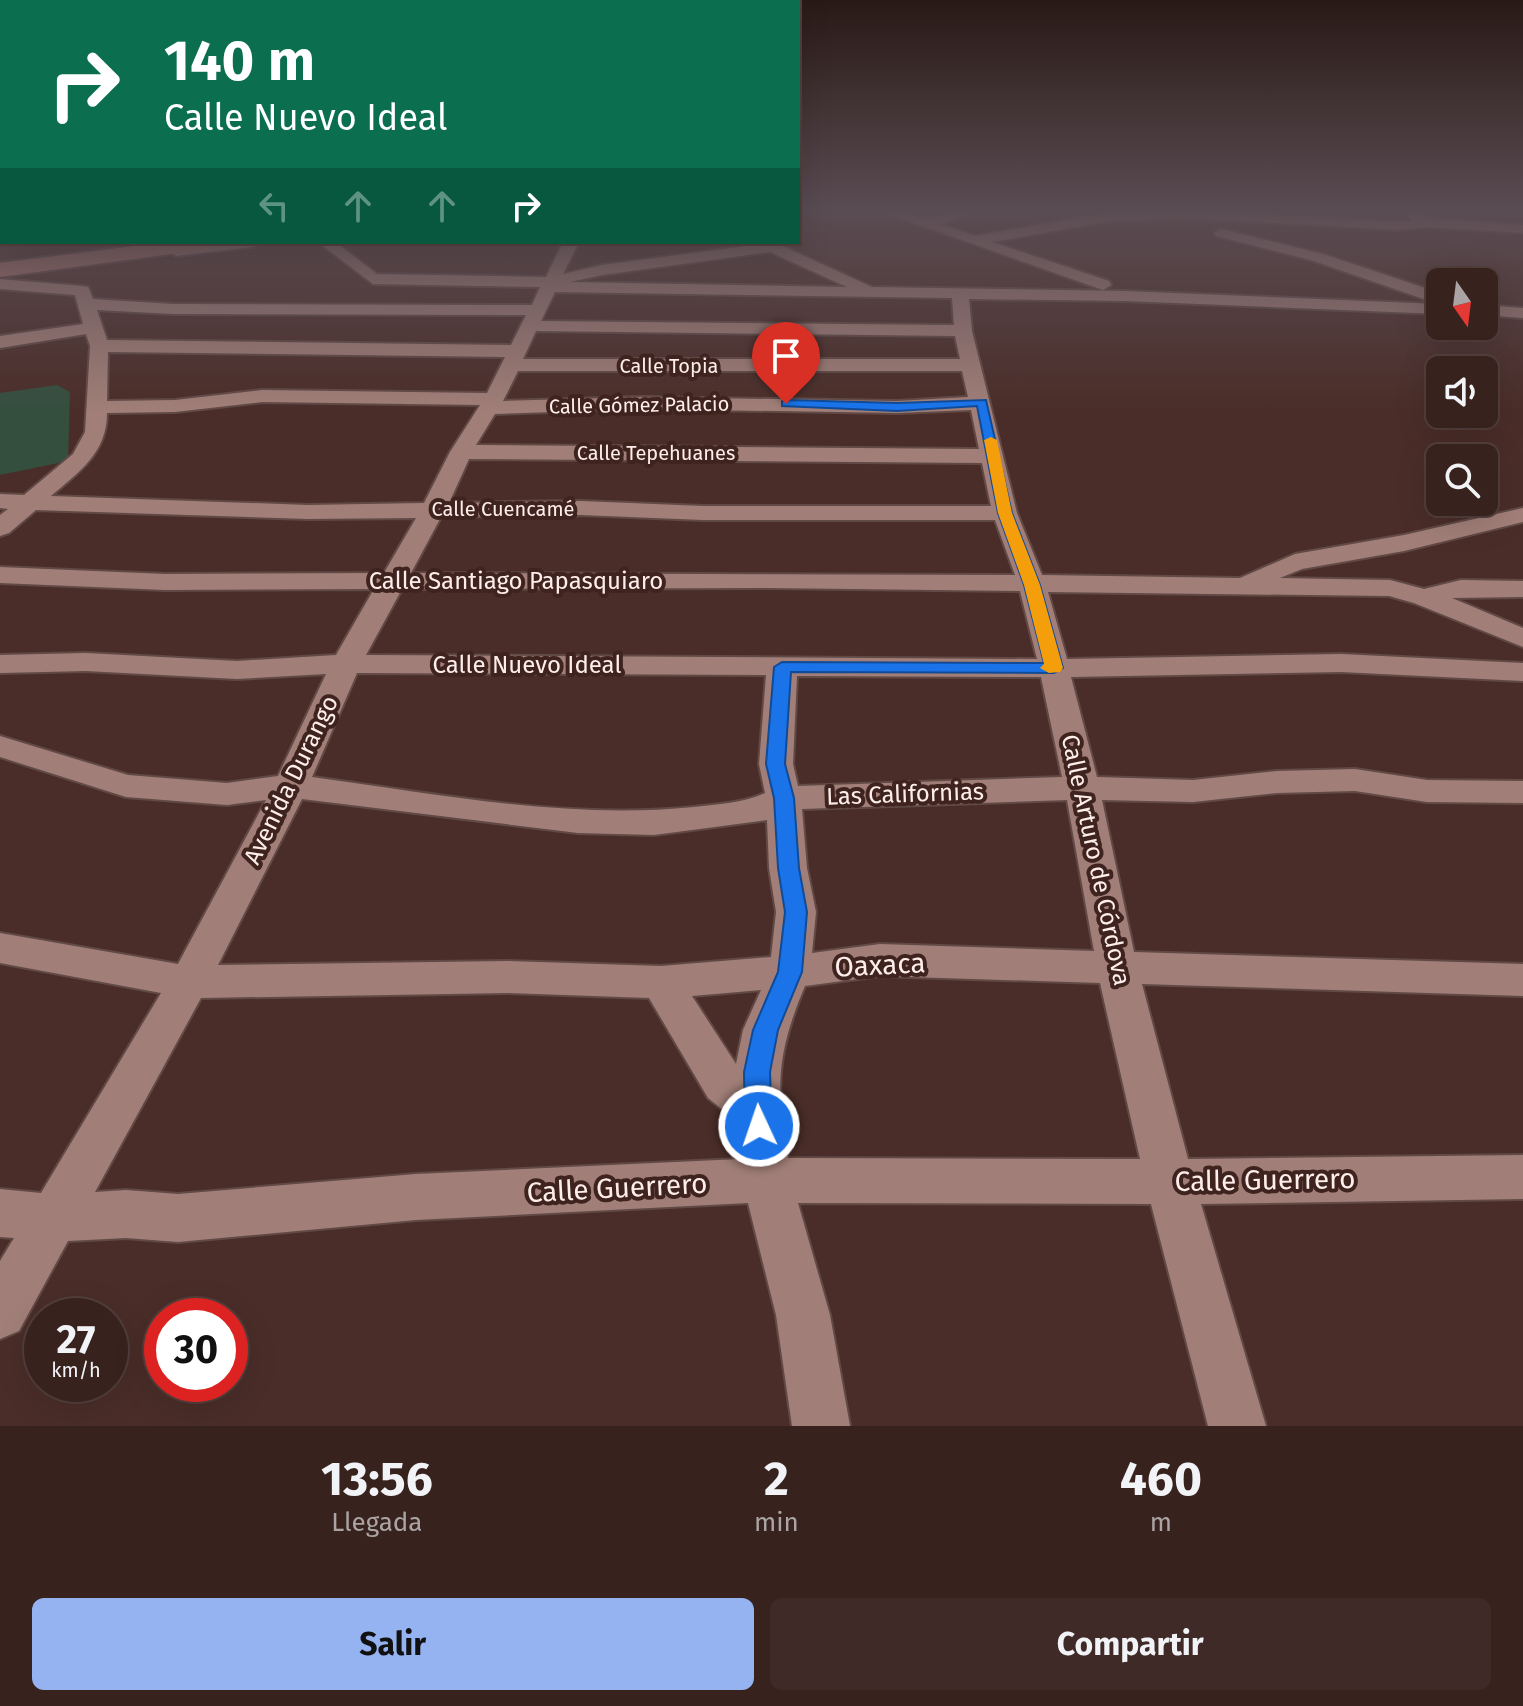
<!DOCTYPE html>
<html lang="es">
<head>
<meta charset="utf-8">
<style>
  body { margin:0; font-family:"Fira Sans",sans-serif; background:#3f2a27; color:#f1f3f6; height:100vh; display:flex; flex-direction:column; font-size:30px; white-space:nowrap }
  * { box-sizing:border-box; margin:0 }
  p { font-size:26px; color:#aba4a4 }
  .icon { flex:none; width:44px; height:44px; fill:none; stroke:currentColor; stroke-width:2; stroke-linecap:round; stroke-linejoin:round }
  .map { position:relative; height:1426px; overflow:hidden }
  .details { display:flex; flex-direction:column; background:#38221e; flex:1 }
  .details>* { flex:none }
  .guide { position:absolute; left:0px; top:0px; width:800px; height:244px; box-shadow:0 8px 32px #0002,0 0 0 2px #523f3c; background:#0b6e4f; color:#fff; overflow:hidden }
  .needle { width:52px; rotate:166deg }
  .tools { position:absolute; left:1426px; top:268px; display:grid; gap:16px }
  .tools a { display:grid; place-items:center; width:72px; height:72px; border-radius:12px; background:#38221e; box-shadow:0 8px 32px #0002,0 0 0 2px #523f3c; font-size:40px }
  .speed { position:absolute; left:24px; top:1298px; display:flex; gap:16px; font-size:40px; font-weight:700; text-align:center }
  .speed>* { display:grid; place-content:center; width:104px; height:104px; border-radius:50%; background:#38221e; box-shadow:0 8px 32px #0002,0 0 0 2px #523f3c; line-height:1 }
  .speed small { font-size:20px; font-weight:400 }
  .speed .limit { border:12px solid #d22; background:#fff; color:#111 }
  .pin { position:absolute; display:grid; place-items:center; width:68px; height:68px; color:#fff; margin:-82px -34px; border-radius:50% 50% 50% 0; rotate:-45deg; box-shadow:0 0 8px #0007 }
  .pin .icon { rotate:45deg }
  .me { position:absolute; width:88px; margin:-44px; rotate:357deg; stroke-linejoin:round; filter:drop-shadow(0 0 6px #0008) }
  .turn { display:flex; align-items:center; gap:28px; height:168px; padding:0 32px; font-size:36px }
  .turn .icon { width:104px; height:104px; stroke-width:2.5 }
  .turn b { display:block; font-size:56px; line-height:68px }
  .lanes { display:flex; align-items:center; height:76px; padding:0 32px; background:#0003; justify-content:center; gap:40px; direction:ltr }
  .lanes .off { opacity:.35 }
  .eta { display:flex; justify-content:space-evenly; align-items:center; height:136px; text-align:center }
  .eta b { font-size:48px; font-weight:700; line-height:56px }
  .cta { display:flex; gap:16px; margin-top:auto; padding:16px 32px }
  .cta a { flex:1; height:92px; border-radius:12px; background:#95b2f1; color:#111; font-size:32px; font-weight:700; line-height:92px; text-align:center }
  .cta a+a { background:#3f2a27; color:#f1f3f6 }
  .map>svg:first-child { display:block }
  .green { fill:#344f3e }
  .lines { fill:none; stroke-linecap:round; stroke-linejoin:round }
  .street-casing { stroke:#614945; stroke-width:4 }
  .secondary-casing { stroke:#614945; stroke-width:4 }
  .street { fill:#a17f78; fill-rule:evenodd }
  .secondary { fill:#b57b71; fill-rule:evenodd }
  .route { fill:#1a73e8; stroke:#114b97; stroke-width:2 }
  .slow { fill:#f59e0b }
  .labels { text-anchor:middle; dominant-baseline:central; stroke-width:8; stroke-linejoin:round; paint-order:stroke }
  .far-street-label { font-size:20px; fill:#feeeeb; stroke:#3f231e }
  .street-label { font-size:24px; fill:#feeeeb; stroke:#3f231e }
  .near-street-label { font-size:28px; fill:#feeeeb; stroke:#3f231e }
</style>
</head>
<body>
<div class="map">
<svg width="1523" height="1426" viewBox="0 0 1523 1426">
  <rect width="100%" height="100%" fill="#4a2d28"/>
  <path class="green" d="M57 385 70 392 68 461 0 475V393Z"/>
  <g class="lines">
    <defs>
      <g id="street">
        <path d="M883 212H905L926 219 952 212H977L940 224 975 236 1112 212H1233L1400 222 1412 221 1407 212H1421L1425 218 1523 225V233L1426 227 1400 230 1202 219 1116 220 992 242 1109 281 1111 285 1103 290Z"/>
        <path d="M1221 229 1323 254 1440 293V314L1125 301 969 299 972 331 1017 513 1042 575 1240 578 1295 554 1404 535 1523 508V522L1404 551 1302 569 1280 578 1390 580 1424 589 1461 580 1523 581V597L1452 598 1523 628V647L1414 603 1389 596 1048 592 1067 659 1341 654 1523 663V681L1341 672 1071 677 1097 777 1193 780 1277 771 1355 769 1427 780 1523 781V803L1427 802 1355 791 1277 793 1193 802 1102 800 1134 952 1523 964V996L1142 984 1188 1159 1523 1155V1199L1201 1204 1266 1426H1208L1151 1204 798 1203 830 1315 850 1426H792L776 1315 748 1203 416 1220 178 1242 126 1238 68 1241 19 1331 0 1339V1261L14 1238 0 1237V1189L41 1193 161 993 0 963V933L178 964 266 800 227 805 126 797 0 757V736L128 775 227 783 278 776 326 674 237 679 86 671 0 673V655L86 653 237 661 336 655 374 589 165 590 0 583V567L165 574 384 573 416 518 308 519 36 510 9 533 0 536V515L8 509 0 508V494L24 495 73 454 85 432 90 346 86 334 0 348V336L83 324 75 295 0 289V279L82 286 88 287 93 299 173 304 532 305 540 287 373 284 318 242H335L377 274 546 277 563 242H579L563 274 602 265 754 245 752 242 778 244 872 287 1125 291 1438 304 1311 260 1216 236 1214 233ZM770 252 847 287 570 282 602 275ZM555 292 952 298 954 325 541 321ZM97 310 173 314 526 315 511 345 107 340ZM536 331 955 336 960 359H523ZM108 352 505 357 487 393 262 390 175 400 107 401ZM518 371H962L968 397 897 401 643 397 503 401ZM262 402 480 405 450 452 424 503 308 505 51 496C79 472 107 453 107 413L175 412ZM643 409 897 413 971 410 979 449 476 445 495 414ZM469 459 982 463 991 506H703L581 501 449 503ZM581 515 703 520H995L1015 575 411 573 441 517ZM768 588 1020 591 1037 659 366 655 402 589ZM357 673 766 675 759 764 765 793C743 803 719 804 694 807 567 820 438 794 312 777ZM797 676 1041 677 1062 777 798 786 793 764ZM302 799 578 833 654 835 767 820 769 868 776 912 771 957 661 966 508 961 218 965ZM1067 800 1094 951 880 944 812 953 816 912 807 868 802 809ZM880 976 1100 983 1140 1159 788 1158C775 1087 777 1052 805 986ZM761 990 743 1030 736 1064 692 996ZM508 993 649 998 708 1098 734 1119 740 1159 416 1174 178 1194 126 1190 95 1192 201 998Z"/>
        <path d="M213 242H260L252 247 176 256 168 251 176 246Z"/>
        <path d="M1484 305 1523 308V318L1484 315Z"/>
      </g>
      <path id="secondary" d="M167 242H225L215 248 0 277V263Z"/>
    </defs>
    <use href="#street" class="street-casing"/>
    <use href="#secondary" class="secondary-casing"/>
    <use href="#street" class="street"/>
    <use href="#secondary" class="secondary"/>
  </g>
  <linearGradient id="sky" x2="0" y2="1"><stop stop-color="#291916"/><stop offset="0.51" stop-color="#5a4c53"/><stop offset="1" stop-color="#5a4c53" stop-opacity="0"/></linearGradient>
  <rect width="1523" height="412" fill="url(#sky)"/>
  <path class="route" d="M786 400 897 403 986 400 1012 513 1040 585 1063 668 1054 673 791 672 785 764 794 798 799 868 807 912 802 972 778 1030 770 1072 772 1126 768 1134 759 1137 749 1134 745 1126 744 1072 753 1030 778 972 785 912 778 868 774 798 766 764 774 667 782 662 1044 663 1024 585 998 513 977 406 897 411 782 406V401Z"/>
  <path class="slow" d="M991 437 997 440 1012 513 1040 585 1063 668 1060 672 1049 673 1040 668 1044 664 1024 585 998 513 984 440Z"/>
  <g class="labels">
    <g class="far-street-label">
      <text x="669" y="366">Calle Topia</text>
      <text transform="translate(639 405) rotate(-1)">Calle Gómez Palacio</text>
      <text x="656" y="453">Calle Tepehuanes</text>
      <text x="503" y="509">Calle Cuencamé</text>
    </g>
    <g class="street-label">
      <text x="516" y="581">Calle Santiago Papasquiaro</text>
      <text x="527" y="665">Calle Nuevo Ideal</text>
      <text transform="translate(291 780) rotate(-64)">Avenida Durango</text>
      <text transform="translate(905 794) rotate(-2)">Las Californias</text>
      <text transform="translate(1096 860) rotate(78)">Calle Arturo de Córdova</text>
    </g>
    <g class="near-street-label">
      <text transform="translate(880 965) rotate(-3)">Oaxaca</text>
      <text transform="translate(1265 1180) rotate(-1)">Calle Guerrero</text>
      <text transform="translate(617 1188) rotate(-3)">Calle Guerrero</text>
    </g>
  </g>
</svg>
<div class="tools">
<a><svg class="needle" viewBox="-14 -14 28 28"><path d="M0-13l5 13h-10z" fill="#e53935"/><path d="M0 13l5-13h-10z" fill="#aba4a4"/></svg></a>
<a><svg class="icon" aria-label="sound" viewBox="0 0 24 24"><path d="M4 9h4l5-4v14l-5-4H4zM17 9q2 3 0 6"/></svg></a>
<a><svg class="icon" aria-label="search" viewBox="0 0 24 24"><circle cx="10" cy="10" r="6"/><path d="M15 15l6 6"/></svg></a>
</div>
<div class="speed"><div>27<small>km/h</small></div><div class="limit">30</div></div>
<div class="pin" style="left:786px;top:404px;background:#d93025"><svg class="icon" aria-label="arrive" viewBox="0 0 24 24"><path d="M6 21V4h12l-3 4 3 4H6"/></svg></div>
<svg class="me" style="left:759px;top:1126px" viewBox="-20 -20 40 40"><circle r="17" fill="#1a73e8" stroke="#fff" stroke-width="3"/><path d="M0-11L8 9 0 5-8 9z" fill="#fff"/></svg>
<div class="guide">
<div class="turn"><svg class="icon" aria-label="right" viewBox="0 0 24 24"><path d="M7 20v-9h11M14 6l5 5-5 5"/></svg><div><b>140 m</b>Calle Nuevo Ideal</div></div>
<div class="lanes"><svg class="icon off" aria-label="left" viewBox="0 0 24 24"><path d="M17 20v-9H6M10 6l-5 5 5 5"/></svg><svg class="icon off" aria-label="ahead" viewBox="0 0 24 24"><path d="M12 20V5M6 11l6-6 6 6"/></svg><svg class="icon off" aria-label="ahead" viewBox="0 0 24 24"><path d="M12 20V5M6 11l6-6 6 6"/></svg><svg class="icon" aria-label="right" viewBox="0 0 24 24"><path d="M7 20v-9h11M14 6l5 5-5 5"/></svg></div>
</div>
</div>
<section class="details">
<div class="eta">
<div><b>13:56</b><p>Llegada</p></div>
<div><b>2</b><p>min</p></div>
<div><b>460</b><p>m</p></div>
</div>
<div class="cta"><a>Salir</a><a>Compartir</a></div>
</section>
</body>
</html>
